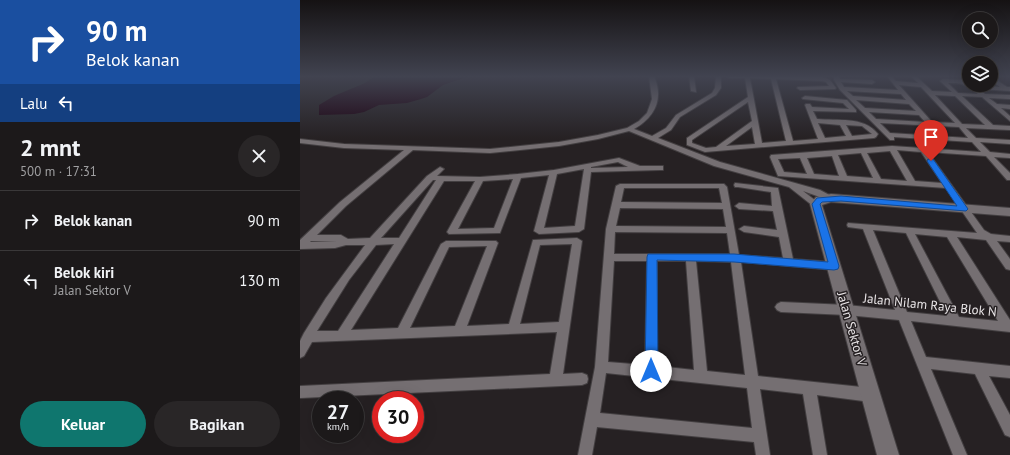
<!DOCTYPE html>
<html lang="id">
<head>
<meta charset="utf-8">
<style>
  body { margin:0; font-family:"PT Sans",sans-serif; background:#292627; color:#f1f3f6; height:100vh; display:flex; flex-direction:column; font-size:15px; white-space:nowrap }
  * { box-sizing:border-box; margin:0 }
  p { font-size:13px; color:#a0a0a2 }
  .icon { flex:none; width:22px; height:22px; fill:none; stroke:currentColor; stroke-width:2; stroke-linecap:round; stroke-linejoin:round }
  .map { position:relative; flex:1; overflow:hidden }
  .side { display:flex; flex-direction:column; background:#1c191a; width:300px }
  .side>* { flex:none }
  .top-card { background:#1a4fa0; color:#fff; overflow:hidden }
  .tools { position:absolute; left:662px; top:12px; display:grid; gap:8px }
  .tools a { display:grid; place-items:center; width:36px; height:36px; border-radius:50%; background:#1c191a; box-shadow:0 4px 16px #0002,0 0 0 1px #3a3839; font-size:20px }
  .speed { position:absolute; left:12px; top:391px; display:flex; gap:8px; font-size:20px; font-weight:700; text-align:center }
  .speed>* { display:grid; place-content:center; width:52px; height:52px; border-radius:50%; background:#1c191a; box-shadow:0 4px 16px #0002,0 0 0 1px #3a3839; line-height:1 }
  .speed small { font-size:10px; font-weight:400 }
  .speed .limit { border:6px solid #d22; background:#fff; color:#111 }
  .pin { position:absolute; display:grid; place-items:center; width:34px; height:34px; color:#fff; margin:-41px -17px; border-radius:50% 50% 50% 0; rotate:-45deg; box-shadow:0 0 4px #0007 }
  .pin .icon { rotate:45deg }
  .me { position:absolute; width:44px; margin:-22px; rotate:0deg; stroke-linejoin:round; filter:drop-shadow(0 0 3px #0008) }
  .turn { display:flex; align-items:center; gap:14px; height:84px; padding:0 20px; font-size:18px }
  .turn .icon { width:52px; height:52px; stroke-width:2.5 }
  .turn b { display:block; font-size:28px; line-height:34px }
  .then { display:flex; align-items:center; height:38px; padding:0 20px; background:#0003; gap:8px; font-size:15px }
  .round { display:grid; place-items:center; flex:none; width:42px; height:42px; border-radius:21px; background:#292627 }
  .summary { display:flex; align-items:center; justify-content:space-between; height:68px; padding:0 20px }
  h1 { font-size:24px; font-weight:800; line-height:30px }
  .action { display:flex; gap:8px; margin-top:auto; padding:8px 20px }
  .action a { flex:1; height:46px; border-radius:24px; background:#0f766e; color:#fff; font-size:16px; font-weight:800; line-height:46px; text-align:center }
  .action a+a { background:#292627; color:#f1f3f6 }
  ul { padding:0; list-style:none }
  li { display:flex; align-items:center; gap:12px; height:60px; padding:0 20px; border-top:1px solid #3a3839 }
  li div { flex:1 }
  li b { display:block; font-size:15px }
  li em { font-style:normal }
  main { display:flex; flex:1; min-height:0 }
  .map>svg:first-child { display:block }
  .water { fill:#1c0010 }
  .lines { fill:none; stroke-linecap:round; stroke-linejoin:round }
  .street-casing { stroke:#433f41; stroke-width:2 }
  .secondary-casing { stroke:#433f41; stroke-width:2 }
  .street { fill:#756f72; fill-rule:evenodd }
  .secondary { fill:#756f72; fill-rule:evenodd }
  .route { fill:#1a73e8; stroke:#114b97 }
  .labels { text-anchor:middle; dominant-baseline:central; stroke-width:3; stroke-linejoin:round; paint-order:stroke }
  .near-street-label { font-size:13px; fill:#e9e5e7; stroke:#262123 }
</style>
</head>
<body>
<main>
<section class="side">
<div class="top-card">
<div class="turn"><svg class="icon" aria-label="right" viewBox="0 0 24 24"><path d="M7 20v-9h11M14 6l5 5-5 5"/></svg><div><b>90 m</b>Belok kanan</div></div>
<div class="then">Lalu<svg class="icon" aria-label="left" viewBox="0 0 24 24"><path d="M17 20v-9H6M10 6l-5 5 5 5"/></svg></div>
</div>
<div class="summary"><div><h1>2 mnt</h1><p>500 m · 17:31</p></div><a class="round"><svg class="icon" aria-label="close" viewBox="0 0 24 24"><path d="M6 6l12 12M18 6L6 18"/></svg></a></div>
<ul>
<li><svg class="icon" aria-label="right" viewBox="0 0 24 24"><path d="M7 20v-9h11M14 6l5 5-5 5"/></svg><div><b>Belok kanan</b></div><em>90 m</em></li>
<li><svg class="icon" aria-label="left" viewBox="0 0 24 24"><path d="M17 20v-9H6M10 6l-5 5 5 5"/></svg><div><b>Belok kiri</b><p>Jalan Sektor V</p></div><em>130 m</em></li>
</ul>
<div class="action"><a>Keluar</a><a>Bagikan</a></div>
</section>
<div class="map">
<svg width="710" height="455" viewBox="0 0 710 455">
  <rect width="100%" height="100%" fill="#262123"/>
  <path class="water" d="M75 76H170L143 85 127 97 121 99 107 103 79 105 64 112 54 114 19 115V105L34 96 65 83Z"/>
  <g class="lines">
    <defs>
      <g id="street">
        <path d="M349 76H354C364 99 355 117 334 129L352 136 366 128 376 115 412 93 415 88 416 76H421V88L416 95 380 117 371 130 358 138 420 162 520 190 535 198 531 201 503 191 520 204 519 206H513L489 187 414 166 329 131 298 139 259 146 190 153 113 150 46 206 17 235H41L48 239 70 238 127 176 140 167 144 169 137 176 180 177 218 174 254 170 319 158 340 166H363V170H360L291 172 284 229 279 232 239 234 234 231 249 175 221 178 200 233 149 234 147 232 175 181H144L51 330 98 328 141 244 146 241H196L198 243 167 326 209 324 233 240 277 238 282 241 263 374 282 373 287 375 288 379 287 383 282 385 0 398V386L250 374 257 332 12 342 4 356 0 358V341L4 333 26 298 65 245H46L35 248 0 249V240L40 202 104 150 44 148 0 143V139L44 144 190 149 259 142 298 135 327 128 339 121 347 113 352 99ZM318 162 328 167 291 168V167ZM284 169 275 226 244 228 257 174ZM213 179 194 228 158 229 183 181ZM133 180H136L99 238H81ZM11 241H37L10 242ZM94 244 38 331H17L49 280 76 245ZM272 244 259 322 220 324 240 245ZM187 246 155 326 110 328 149 247Z"/>
        <path d="M389 76H394L396 92 391 91Z"/>
        <path d="M427 76 523 77 530 80 536 88 535 89 500 90 497 88 498 87 529 86 526 82 522 81 476 79 493 141 518 139 505 105 506 104H510L512 107 549 109 543 103 503 99 502 98 505 96 547 100 556 110V112L513 111 517 119C537 121 564 116 578 134L576 137 574 138 405 152 387 145V138L448 97 445 78H429ZM450 78 471 79 486 141 462 143ZM448 102 452 121 416 147 406 148 392 143V140ZM518 123 540 125 546 136 525 138ZM546 125 562 126 572 134 552 136ZM452 127 455 144 426 146Z"/>
        <path d="M534 76H539L540 79 572 80 575 82 572 84 541 82 544 87 598 90 587 76H591L596 81 618 83 611 76H616L632 91 652 92 640 81 643 79 665 80 669 82V85L700 87 691 80V76L707 87H710V91L679 89 685 94 710 95V99L689 98 697 104 710 105V109L701 108 710 116V121L682 97 662 96 693 125 710 126V130L666 128 676 138 710 140V144L680 142 690 152 710 154V158L694 157 710 173V180H707L686 156 628 152 684 230 691 234 710 236V242L697 241 710 259V270L706 269 686 240 657 237 710 320V332L611 321 626 357 710 366V378L689 376 710 415V437L705 435 675 374 631 369 667 455H653L599 320 547 315 481 312 477 310 475 307 477 304 481 302 547 305 595 310 563 229 548 227 547 225 548 223 677 233 646 188 478 176 470 157 471 155 592 146 681 152 672 142 594 137V140H590L540 90 534 80ZM648 83C663 83 666 84 678 94L658 93ZM599 85 621 87 655 123 632 122ZM547 91 601 94 606 100 553 96ZM635 95 655 96 685 125 662 124ZM556 100 609 104 616 111 565 108ZM569 112 619 115 625 122 576 119ZM580 123 659 127 668 138 590 133ZM597 150 621 152 642 183 615 181ZM590 151 607 181 581 179 567 153ZM561 153 573 178 547 176 538 155ZM532 156 539 176 514 174 507 158ZM500 158 507 174 484 172 478 159ZM573 230 606 233 647 316 607 312ZM615 234 647 237 698 321 659 317Z"/>
        <path d="M435 183 478 188 493 259 534 262 538 263 539 266 538 269 534 270 441 262 458 376 571 388 576 390 578 395 576 400 571 402 517 395 527 455H513L503 394 460 389 470 455H456L454 442 297 427 292 455H278L295 367 306 229 316 186 320 184H424L427 187 439 255 483 258 479 237 444 232 439 229 444 226 477 230 473 211 439 209 435 206 439 203 472 206 471 192 438 187H435L434 185ZM324 188H419L422 203 321 202ZM320 208 423 209 426 227 316 226ZM315 232 427 233 430 254H314ZM314 261H347L345 365 308 362ZM357 261H386L394 370 357 366ZM396 261 431 262 445 375 407 371ZM306 373 447 388 452 428 300 413Z"/>
      </g>
      <path id="secondary" d="M531 194 710 208V216L531 202 522 205 599 455H577L510 204 516 197Z"/>
    </defs>
    <use href="#street" class="street-casing"/>
    <use href="#secondary" class="secondary-casing"/>
    <use href="#street" class="street"/>
    <use href="#secondary" class="secondary"/>
  </g>
  <linearGradient id="sky" x2="0" y2="1"><stop stop-color="#151213"/><stop offset="0.55" stop-color="#414350"/><stop offset="1" stop-color="#414350" stop-opacity="0"/></linearGradient>
  <rect width="710" height="139" fill="url(#sky)"/>
  <path class="route" d="M628 159H633L668 209 666 211 541 201 522 202 520 204 539 266 538 269 534 270 434 262 357 260 358 371 356 375 351 377 347 375 345 371 347 257 348 254H434L528 262 512 204 517 198 541 196 657 206 627 161Z"/>
  <g class="labels">
    <g class="near-street-label">
      <text transform="translate(630 305) rotate(6)">Jalan Nilam Raya Blok N</text>
      <text transform="translate(552 329) rotate(74)">Jalan Sektor V</text>
    </g>
  </g>
</svg>
<div class="tools">
<a><svg class="icon" aria-label="search" viewBox="0 0 24 24"><circle cx="10" cy="10" r="6"/><path d="M15 15l6 6"/></svg></a>
<a><svg class="icon" aria-label="layers" viewBox="0 0 24 24"><path d="M12 4l9 5-9 5-9-5zM3 14l9 5 9-5"/></svg></a>
</div>
<div class="speed"><div>27<small>km/h</small></div><div class="limit">30</div></div>
<div class="pin" style="left:631px;top:161px;background:#d93025"><svg class="icon" aria-label="arrive" viewBox="0 0 24 24"><path d="M6 21V4h12l-3 4 3 4H6"/></svg></div>
<svg class="me" style="left:351px;top:371px" viewBox="-20 -20 40 40"><circle r="19" fill="#fff"/><path d="M0-13L10 11 0 6-10 11z" fill="#1a73e8"/></svg>
</div>
</main>
</body>
</html>
